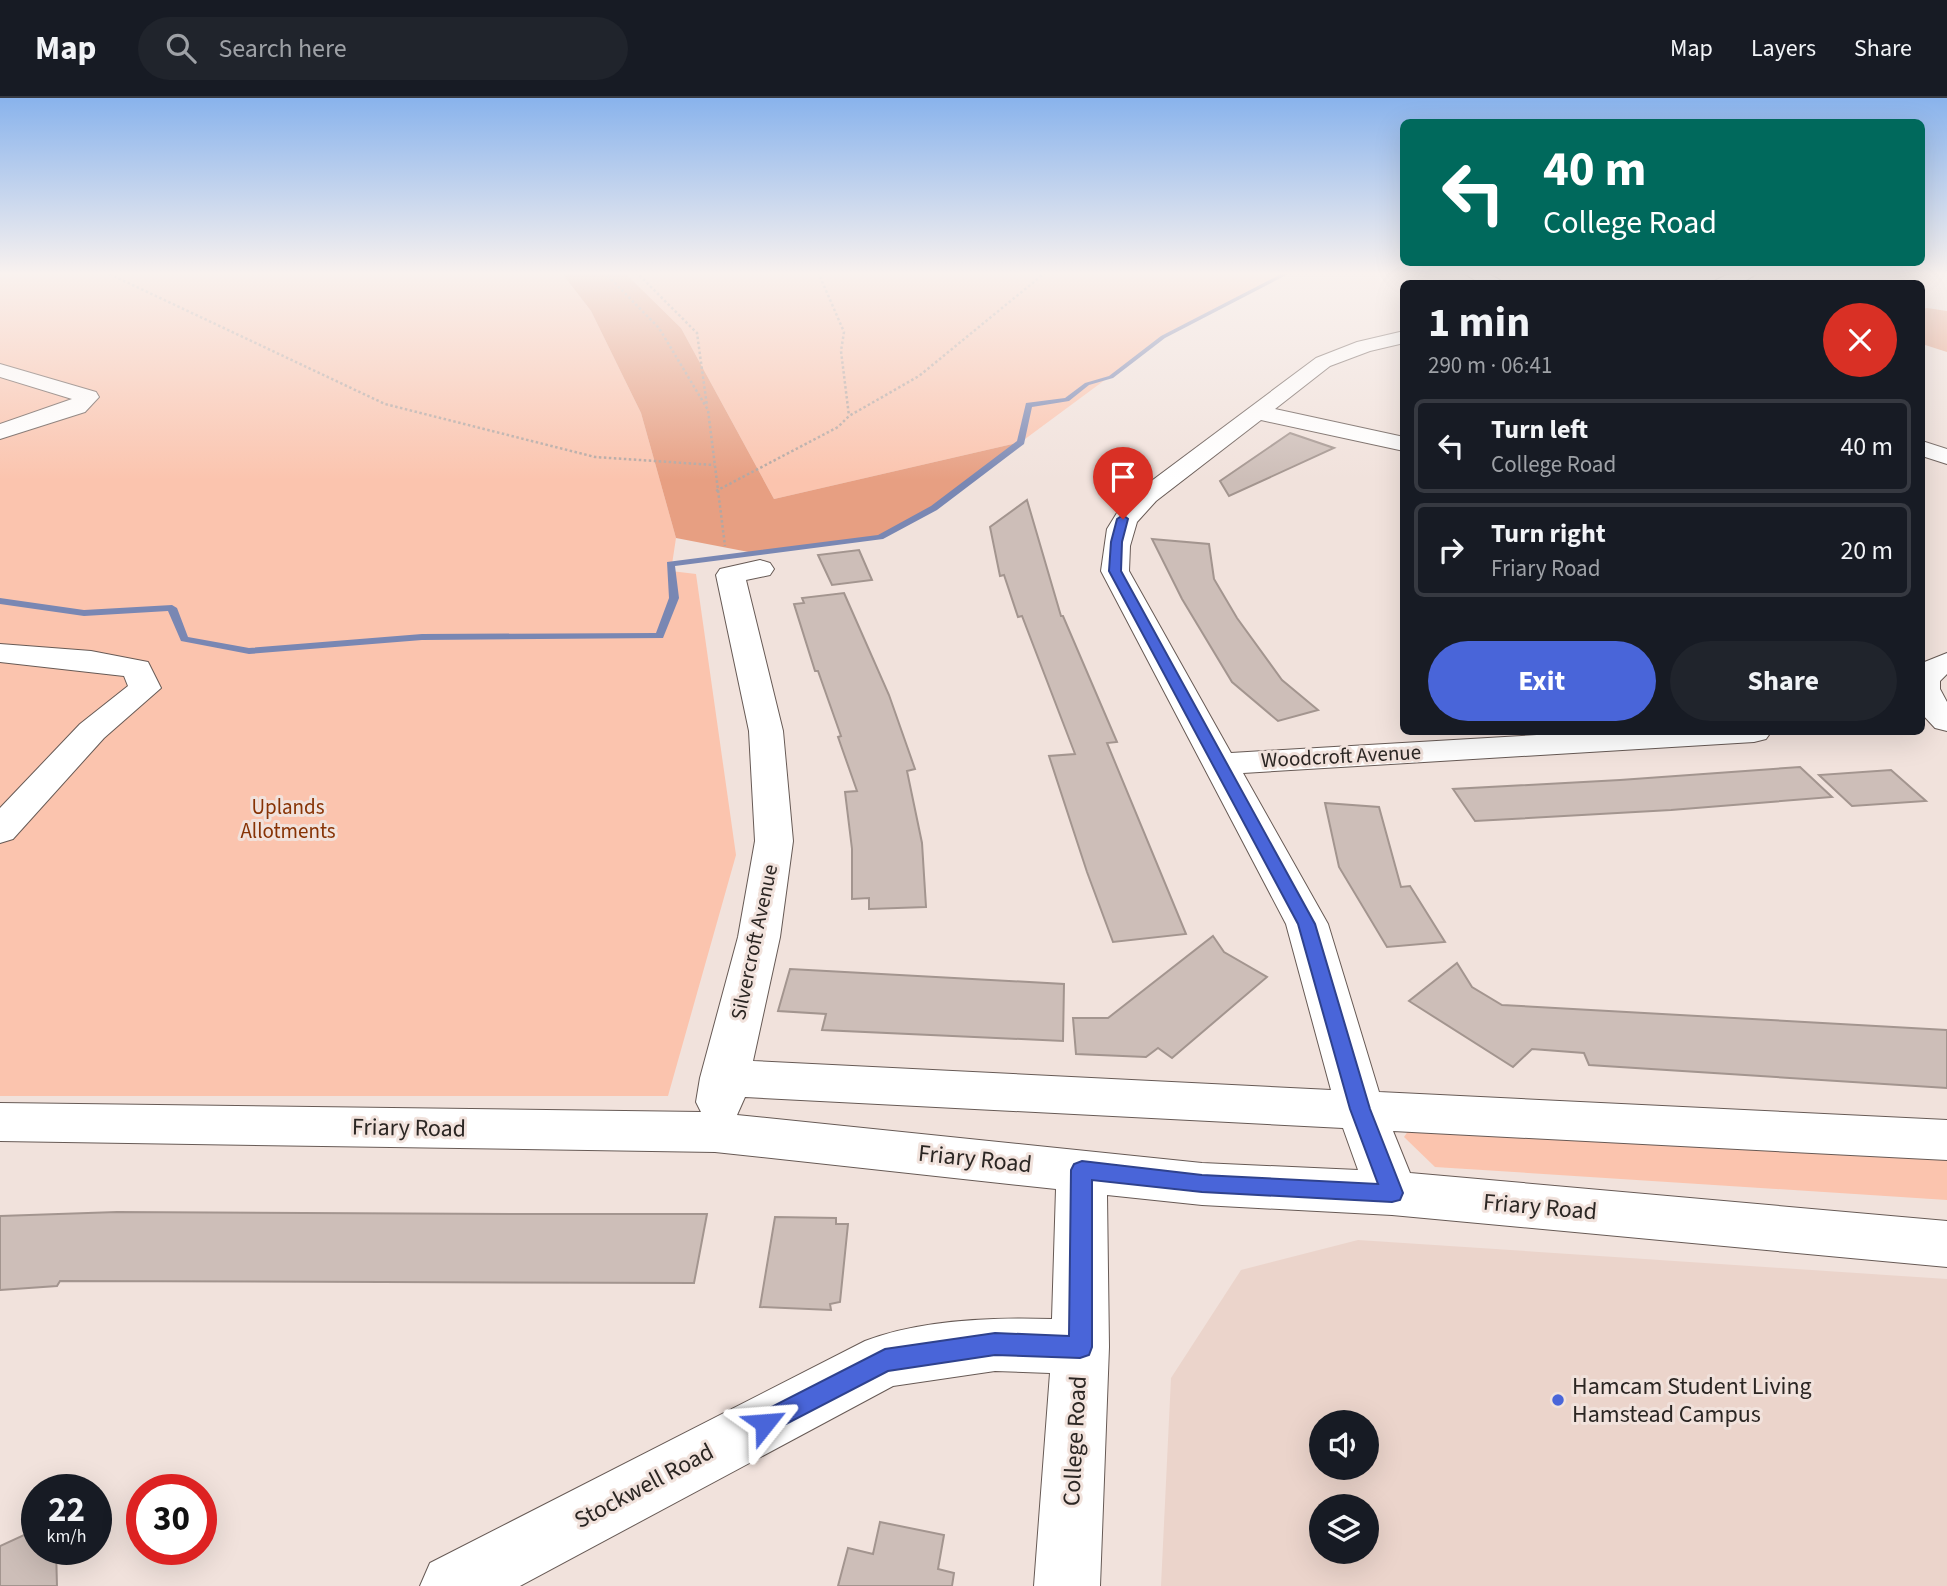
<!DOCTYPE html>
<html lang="en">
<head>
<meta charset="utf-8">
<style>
  body { margin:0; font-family:"Source Sans 3",sans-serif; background:#20242c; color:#f1f3f6; height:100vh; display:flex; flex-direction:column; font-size:26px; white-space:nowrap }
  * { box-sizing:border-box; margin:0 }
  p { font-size:23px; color:#9ea1a6 }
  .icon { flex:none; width:38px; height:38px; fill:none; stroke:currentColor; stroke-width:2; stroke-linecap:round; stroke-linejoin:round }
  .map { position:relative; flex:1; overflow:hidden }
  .details { position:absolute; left:1400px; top:182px; width:525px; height:455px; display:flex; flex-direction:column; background:#171b24; border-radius:10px; box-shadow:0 7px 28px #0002 }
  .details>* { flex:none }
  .hud { position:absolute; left:1400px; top:21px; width:525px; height:147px; border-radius:10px; box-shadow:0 7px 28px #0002; background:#00695c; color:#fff; overflow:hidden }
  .controls { position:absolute; left:1309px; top:1312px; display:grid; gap:14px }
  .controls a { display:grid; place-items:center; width:70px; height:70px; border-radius:50%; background:#171b24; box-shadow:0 7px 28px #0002; font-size:35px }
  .speed { position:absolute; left:21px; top:1376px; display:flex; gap:14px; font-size:35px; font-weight:700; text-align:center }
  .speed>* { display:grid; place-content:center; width:91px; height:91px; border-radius:50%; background:#171b24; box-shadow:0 7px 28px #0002; line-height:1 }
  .speed small { font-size:18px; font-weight:400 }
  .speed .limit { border:10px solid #d22; background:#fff; color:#111 }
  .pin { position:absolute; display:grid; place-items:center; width:60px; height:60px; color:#fff; margin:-72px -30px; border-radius:50% 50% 50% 0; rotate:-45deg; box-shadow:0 0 7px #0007 }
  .pin .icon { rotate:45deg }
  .me { position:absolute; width:77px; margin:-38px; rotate:62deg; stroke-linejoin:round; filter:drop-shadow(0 0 5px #0008) }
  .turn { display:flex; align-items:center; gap:24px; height:147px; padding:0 28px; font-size:32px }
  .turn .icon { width:91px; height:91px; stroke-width:2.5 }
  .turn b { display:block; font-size:49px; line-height:60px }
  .round { display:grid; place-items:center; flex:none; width:74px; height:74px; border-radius:37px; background:#20242c }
  .summary { display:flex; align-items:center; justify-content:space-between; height:119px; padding:0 28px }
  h1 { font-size:42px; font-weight:700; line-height:52px }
  .primary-button { display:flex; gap:14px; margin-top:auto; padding:14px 28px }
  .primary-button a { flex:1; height:80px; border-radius:42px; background:#4965d9; color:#fff; font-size:28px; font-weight:700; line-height:80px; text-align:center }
  .primary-button a+a { background:#20242c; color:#f1f3f6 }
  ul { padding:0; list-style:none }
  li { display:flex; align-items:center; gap:21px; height:94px; margin:0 14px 10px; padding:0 14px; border:4px solid #363941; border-radius:10px }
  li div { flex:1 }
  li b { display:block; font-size:26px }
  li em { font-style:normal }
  header { display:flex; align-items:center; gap:42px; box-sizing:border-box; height:98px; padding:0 35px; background:#171b24; border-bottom:2px solid #363941 }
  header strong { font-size:33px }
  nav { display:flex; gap:38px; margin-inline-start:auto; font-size:24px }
  .search { width:490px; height:63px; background:#20242c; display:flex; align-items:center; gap:18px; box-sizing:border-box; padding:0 24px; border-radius:38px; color:#9ea1a6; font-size:26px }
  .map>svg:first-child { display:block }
  .built { fill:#ebd4cb; fill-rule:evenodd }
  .green { fill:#fbc4ae }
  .forest { fill:#e79f82 }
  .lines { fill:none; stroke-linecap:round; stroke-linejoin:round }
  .stream { fill:#7987b3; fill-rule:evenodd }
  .building { fill:#cdbeb8; stroke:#a3958f; stroke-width:2 }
  .minor-casing { stroke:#675a55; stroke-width:2 }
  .path { stroke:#b3a7a2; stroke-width:2.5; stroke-dasharray:2.5 2.5; stroke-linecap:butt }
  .minor { fill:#fff; fill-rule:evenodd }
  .route { fill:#4965d9; stroke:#2f428d; stroke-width:2 }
  .poi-dot { fill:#4965d9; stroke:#f1e2dc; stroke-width:2.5 }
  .labels { text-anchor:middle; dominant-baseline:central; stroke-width:6; stroke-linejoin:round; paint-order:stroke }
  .street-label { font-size:21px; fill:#2b2623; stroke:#f1e2dc }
  .park-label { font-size:21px; fill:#873305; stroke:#f1e2dc }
  .near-street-label { font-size:24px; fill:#2b2623; stroke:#f1e2dc }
  .near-poi-label { font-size:24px; fill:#2b2623; stroke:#f1e2dc; text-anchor:start }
</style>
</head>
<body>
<header>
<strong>Map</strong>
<div class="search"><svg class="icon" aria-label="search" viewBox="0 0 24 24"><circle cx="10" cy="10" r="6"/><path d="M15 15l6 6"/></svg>Search here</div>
<nav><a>Map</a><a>Layers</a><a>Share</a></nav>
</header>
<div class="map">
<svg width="1947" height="1488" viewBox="0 0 1947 1488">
  <rect width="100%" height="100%" fill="#f1e2dc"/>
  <path class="built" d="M1358 1142 1947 1181V1488H1161L1171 1280 1241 1172ZM1321 1325H1367V1370H1321ZM1321 1409H1367V1454H1321Z"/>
  <g class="green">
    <path d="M0 174H561L591 213 641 315 676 440 671 473 696 476 736 757 668 998H0Z"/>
    <path d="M624 174H1289L1163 239 1021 344 774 401 681 230Z"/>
    <path d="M1413 1026 1947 1057V1102L1435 1069 1404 1039Z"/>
  </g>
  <g class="forest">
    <path d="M561 174H624L681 230 774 401 1021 344 934 410 880 439 759 456 676 440 641 315 591 213Z"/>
    <path d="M1927 210 1947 213V254L1922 246V211Z"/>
  </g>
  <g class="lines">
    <path class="stream" d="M1285 174H1292L1165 240 1113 280 1089 287 1069 303 1032 309 1024 346 937 412 883 441 675 468 679 500 663 540 422 542 249 556 181 543 168 513 84 518 0 506V500L84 512 172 507 177 510 188 539 249 550 422 536 656 535 669 500 667 464 878 437 931 408 1017 343 1026 305 1065 300 1085 285 1109 278 1161 238Z"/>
  </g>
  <g class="building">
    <path d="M1290 335 1334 350 1229 398 1220 383Z"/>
    <path d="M1027 402 1061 518H1063L1117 644 1107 645 1186 836 1113 844 1087 774 1049 658 1075 656 1022 518 1018 519 1004 477 1000 478 990 429Z"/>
    <path d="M1152 441 1209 446 1214 481 1237 520 1282 582 1318 612 1278 623 1232 584 1182 501Z"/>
    <path d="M859 452 872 482 832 487 818 457Z"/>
    <path d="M844 495 889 597 915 671 907 673 922 745 926 809 869 811V800L852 801V751L845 694 857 693 838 639 841 638 818 573H815L794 506 804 505 802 500Z"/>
    <path d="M1800 669 1832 699 1671 712 1475 723 1453 691 1620 682Z"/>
    <path d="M1891 672 1926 703 1852 708 1819 677Z"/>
    <path d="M1325 705 1379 709 1401 789 1410 788 1445 844 1387 849 1339 769Z"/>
    <path d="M1213 838 1224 854 1267 879 1172 960 1158 950 1146 959 1076 956 1073 920H1108Z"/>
    <path d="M1457 865 1472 889 1502 907 1947 932V990L1589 967 1584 955 1532 951 1513 969 1409 903Z"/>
    <path d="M790 871 1064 886 1063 943 822 932 826 916 778 913Z"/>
    <path d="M117 1114 529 1116H707L694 1185 60 1183 57 1188 0 1192V1118Z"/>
    <path d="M775 1119 836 1120V1126H848L840 1204 830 1206 831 1212 760 1209Z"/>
    <path d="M880 1424 944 1437 938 1471 954 1475 952 1488H838L848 1450 873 1456Z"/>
    <path d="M37 1431V1451H56L57 1488H0V1448Z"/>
  </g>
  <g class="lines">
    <defs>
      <g id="minor">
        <path d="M1461 174H1485L1507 186H1482Z"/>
        <path d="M1733 174H1758C1745 187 1725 186 1708 186Z"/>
        <path d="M1404 233V245L1370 253 1330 268 1275 311 1404 339V353L1261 322 1156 403 1137 424 1130 448 1129 473 1231 655 1588 634H1771L1766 641 1754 644 1243 675 1328 826 1379 994 1947 1022V1062L1393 1033 1410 1075 1947 1123V1169L1392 1117 1202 1107 1107 1097 1109 1249 1100 1488H1034L1050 1275 995 1273 893 1288 520 1488H420L430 1465 865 1243C919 1222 994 1219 1052 1221L1056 1091 715 1054 0 1043V1005L701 1014 696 1004 700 980 738 839 755 743 749 633 716 477 720 471 760 462 770 465 774 471 770 477 746 482 783 633 793 743 780 839 753 963 1331 992 1286 826 1101 473 1107 431 1120 410 1138 393 1316 260 1357 244ZM745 999 1343 1030 1358 1072 1202 1065 737 1017Z"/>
        <path d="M0 266 96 294 99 299 85 314 0 341V326L72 301 0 279Z"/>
        <path d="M1922 343 1947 351V366L1922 358Z"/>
        <path d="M0 546 91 553 148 564 161 590 104 640 13 741 0 745V710L80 626 128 588 124 578 0 564Z"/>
        <path d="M1947 555V576L1940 583V591L1947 604V633L1935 630 1922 616V565Z"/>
      </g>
    </defs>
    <use href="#minor" class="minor-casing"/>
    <g class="path">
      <path d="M105 174 385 306 595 359 714 367"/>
      <path d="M604 174 659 230 708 312 725 448"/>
      <path d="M636 174 697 235 707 308"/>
      <path d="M818 174 844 234 841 253 849 318"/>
      <path d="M716 393 838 329 849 318 919 278 1046 174"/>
    </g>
    <use href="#minor" class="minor"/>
  </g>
  <linearGradient id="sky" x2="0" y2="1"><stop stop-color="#89b3ec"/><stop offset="0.46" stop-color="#f9f2ef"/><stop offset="1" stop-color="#f9f2ef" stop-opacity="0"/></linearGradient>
  <rect width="1947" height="382" fill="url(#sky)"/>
  <path class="route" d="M1123 417 1128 421 1122 444 1121 473 1315 826 1370 1011 1403 1095 1400 1102 1392 1104 1202 1094 1092 1082V1249L1089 1257 1080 1260 995 1257 888 1273 765 1337 756 1334 753 1325 756 1317 885 1251 995 1235 1069 1238 1071 1072 1074 1066 1082 1063 1202 1077 1378 1086 1350 1011 1298 826 1109 473 1111 444 1117 421Z"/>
  <circle class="poi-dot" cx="1558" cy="1302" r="7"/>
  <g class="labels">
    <g class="street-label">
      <text transform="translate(1341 658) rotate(-3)">Woodcroft Avenue</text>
      <text transform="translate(754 844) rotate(-78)">Silvercroft Avenue</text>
    </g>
    <g class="park-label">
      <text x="288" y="709">Uplands<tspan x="288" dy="24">Allotments</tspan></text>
    </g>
    <g class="near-street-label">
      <text transform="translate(409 1030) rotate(1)">Friary Road</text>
      <text transform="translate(975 1061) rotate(6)">Friary Road</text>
      <text transform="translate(1540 1109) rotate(5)">Friary Road</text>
      <text transform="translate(1075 1343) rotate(-87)">College Road</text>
      <text transform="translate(644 1388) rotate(-28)">Stockwell Road</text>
    </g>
    <g class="near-poi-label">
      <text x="1572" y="1288">Hamcam Student Living<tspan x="1572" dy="28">Hamstead Campus</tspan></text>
    </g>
  </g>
</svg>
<div class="controls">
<a><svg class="icon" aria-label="sound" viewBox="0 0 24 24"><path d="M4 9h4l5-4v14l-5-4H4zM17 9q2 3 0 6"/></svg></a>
<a><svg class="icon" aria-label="layers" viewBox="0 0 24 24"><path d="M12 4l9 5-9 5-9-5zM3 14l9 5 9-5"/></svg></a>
</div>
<div class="speed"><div>22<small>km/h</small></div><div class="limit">30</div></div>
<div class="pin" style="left:1123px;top:421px;background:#d93025"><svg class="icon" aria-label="arrive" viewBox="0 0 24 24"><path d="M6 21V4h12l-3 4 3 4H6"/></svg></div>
<svg class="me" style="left:765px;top:1325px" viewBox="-20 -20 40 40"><path d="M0-17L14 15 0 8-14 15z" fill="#4965d9" stroke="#fff" stroke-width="4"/></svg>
<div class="hud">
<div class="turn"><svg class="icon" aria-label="left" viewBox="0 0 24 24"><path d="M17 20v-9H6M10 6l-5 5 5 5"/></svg><div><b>40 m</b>College Road</div></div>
</div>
<section class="details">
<div class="summary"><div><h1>1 min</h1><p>290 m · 06:41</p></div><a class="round" style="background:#d93025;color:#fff"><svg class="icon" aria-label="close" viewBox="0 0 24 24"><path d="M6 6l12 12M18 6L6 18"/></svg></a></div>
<ul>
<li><svg class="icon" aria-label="left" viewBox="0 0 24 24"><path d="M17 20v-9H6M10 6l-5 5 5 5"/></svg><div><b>Turn left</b><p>College Road</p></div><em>40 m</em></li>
<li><svg class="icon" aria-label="right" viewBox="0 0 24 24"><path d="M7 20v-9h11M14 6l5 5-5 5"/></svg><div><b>Turn right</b><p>Friary Road</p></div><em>20 m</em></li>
</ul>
<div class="primary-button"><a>Exit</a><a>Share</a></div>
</section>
</div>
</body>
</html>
